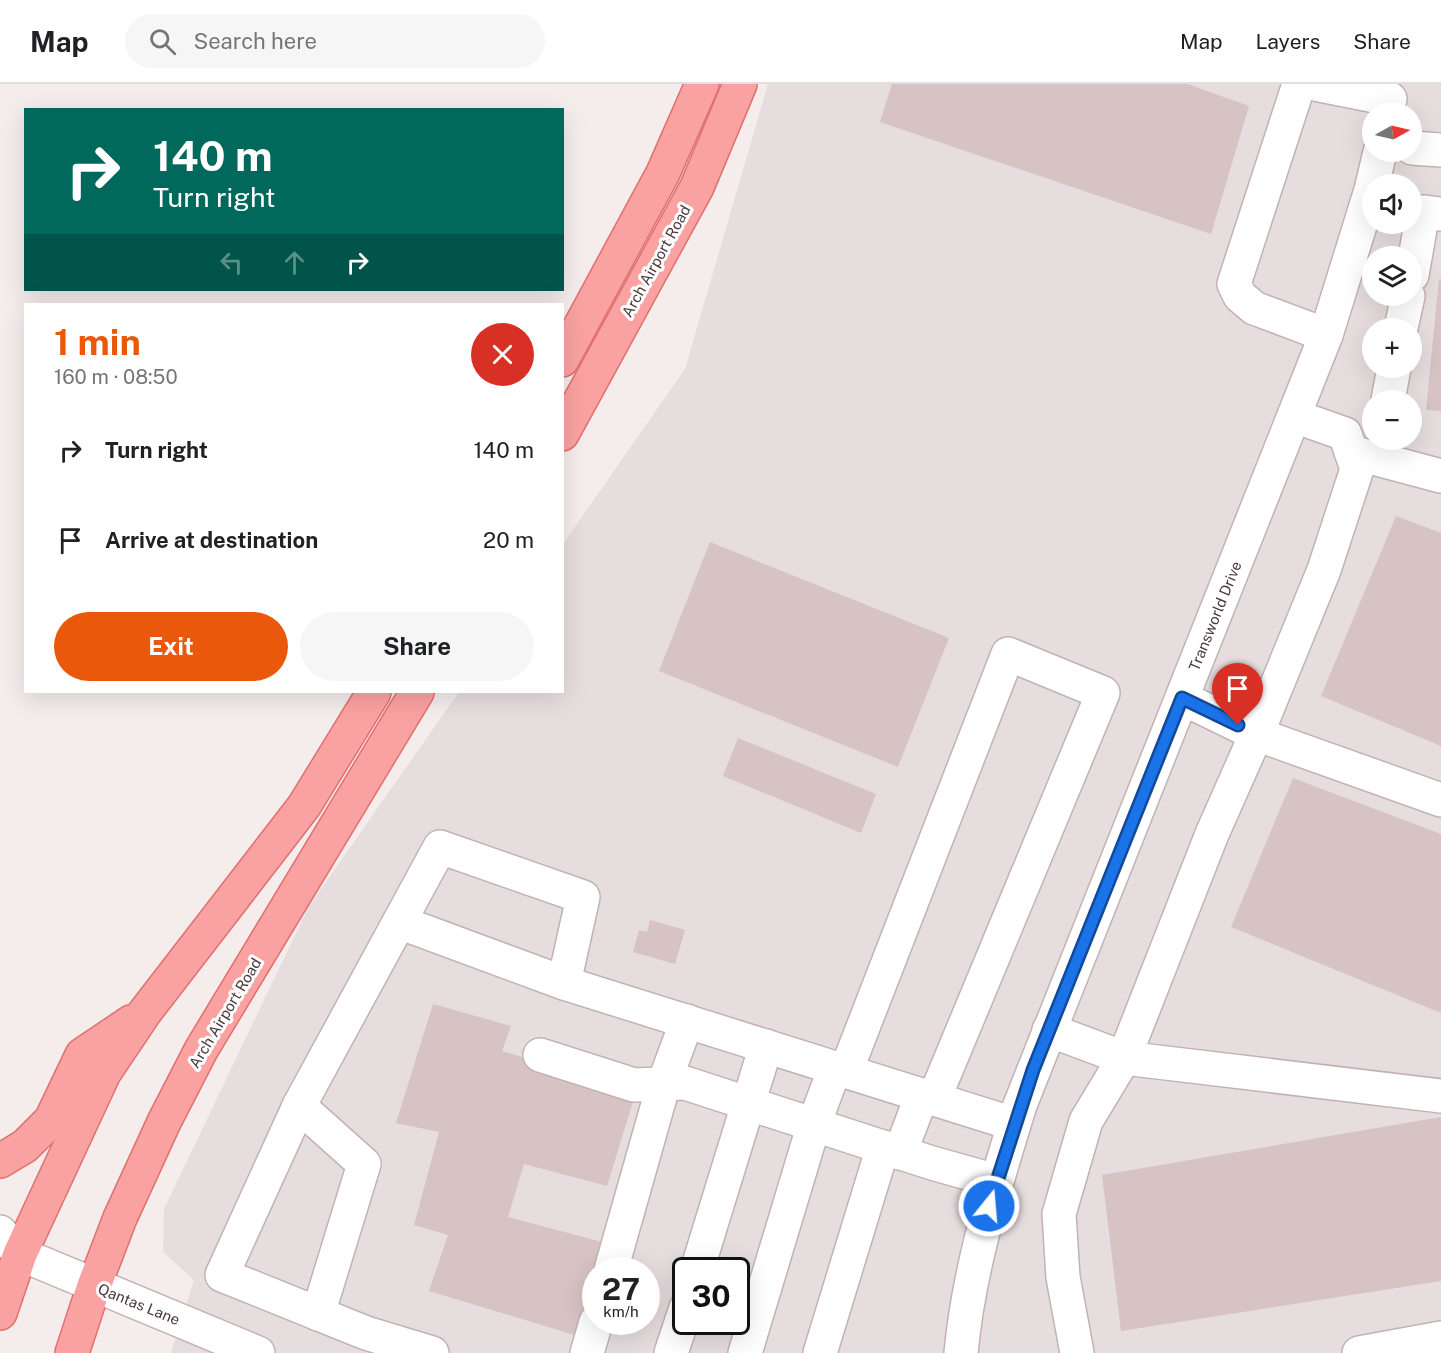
<!DOCTYPE html>
<html lang="en">
<head>
<meta charset="utf-8">
<style>
  body { margin:0; font-family:"Public Sans",sans-serif; background:#f6f6f6; color:#202124; height:100vh; display:flex; flex-direction:column; font-size:22px; white-space:nowrap }
  * { box-sizing:border-box; margin:0 }
  p { font-size:20px; color:#757577 }
  .icon { flex:none; width:33px; height:33px; fill:none; stroke:currentColor; stroke-width:2; stroke-linecap:round; stroke-linejoin:round }
  .map { position:relative; flex:1; overflow:hidden }
  .panel { position:absolute; left:24px; top:219px; width:540px; height:390px; display:flex; flex-direction:column; background:#fff; border-radius:0px; box-shadow:0 6px 24px #0002 }
  .panel>* { flex:none }
  .top-card { position:absolute; left:24px; top:24px; width:540px; height:183px; border-radius:0px; box-shadow:0 6px 24px #0002; background:#00695c; color:#fff; overflow:hidden }
  .needle { width:39px; rotate:82deg }
  .tools { position:absolute; left:1362px; top:18px; display:grid; gap:12px }
  .tools a { display:grid; place-items:center; width:60px; height:60px; border-radius:50%; background:#fff; box-shadow:0 6px 24px #0002; font-size:30px }
  .speed { position:absolute; left:582px; top:1173px; display:flex; gap:12px; font-size:30px; font-weight:700; text-align:center }
  .speed>* { display:grid; place-content:center; width:78px; height:78px; border-radius:50%; background:#fff; box-shadow:0 6px 24px #0002; line-height:1 }
  .speed small { font-size:15px; font-weight:400 }
  .speed .limit { border:3px solid #111; border-radius:9px; background:#fff; color:#111 }
  .pin { position:absolute; display:grid; place-items:center; width:51px; height:51px; color:#fff; margin:-62px -26px; border-radius:50% 50% 50% 0; rotate:-45deg; box-shadow:0 0 6px #0007 }
  .pin .icon { rotate:45deg }
  .me { position:absolute; width:66px; margin:-33px; rotate:17deg; stroke-linejoin:round; filter:drop-shadow(0 0 4px #0008) }
  .turn { display:flex; align-items:center; gap:21px; height:126px; padding:0 30px; font-size:27px }
  .turn .icon { width:78px; height:78px; stroke-width:2.5 }
  .turn b { display:block; font-size:42px; line-height:51px }
  .lanes { display:flex; align-items:center; height:57px; padding:0 30px; background:#0003; justify-content:center; gap:30px; direction:ltr }
  .lanes .off { opacity:.35 }
  .round { display:grid; place-items:center; flex:none; width:63px; height:63px; border-radius:32px; background:#f6f6f6 }
  .summary { display:flex; align-items:center; justify-content:space-between; height:102px; padding:0 30px }
  h1 { font-size:36px; font-weight:700; line-height:45px; color:#ea580c }
  .cta { display:flex; gap:12px; margin-top:auto; padding:12px 30px }
  .cta a { flex:1; height:69px; border-radius:36px; background:#ea580c; color:#fff; font-size:24px; font-weight:700; line-height:69px; text-align:center }
  .cta a+a { background:#f6f6f6; color:#202124 }
  ul { padding:0; list-style:none }
  li { display:flex; align-items:center; gap:18px; height:90px; padding:0 30px }
  li div { flex:1 }
  li b { display:block; font-size:22px }
  li em { font-style:normal }
  header { display:flex; align-items:center; gap:36px; box-sizing:border-box; height:84px; padding:0 30px; background:#fff; border-bottom:2px solid #e0e0e0 }
  header strong { font-size:28px }
  nav { display:flex; gap:33px; margin-inline-start:auto; font-size:21px }
  .search { width:420px; height:54px; background:#f6f6f6; display:flex; align-items:center; gap:15px; box-sizing:border-box; padding:0 21px; border-radius:33px; color:#757577; font-size:22px }
  .map>svg:first-child { display:block }
  .industrial { fill:#e6dddf; fill-rule:evenodd }
  .building { fill:#d7c2c4 }
  .lines { fill:none; stroke-linecap:round; stroke-linejoin:round }
  .minor-casing { stroke:#c4b2b3; stroke-width:36 }
  .major-casing { stroke:#e07070; stroke-width:36 }
  .minor { stroke:#fff; stroke-width:33 }
  .major { stroke:#faa2a1; stroke-width:33 }
  .route-casing { stroke:#114b97; stroke-width:15 }
  .route { stroke:#1a73e8; stroke-width:10 }
  .labels { text-anchor:middle; dominant-baseline:central; stroke-width:6; stroke-linejoin:round; paint-order:stroke }
  .street-label { font-size:15px; fill:#4a3a3b; stroke:#fff }
</style>
</head>
<body>
<header>
<strong>Map</strong>
<div class="search"><svg class="icon" aria-label="search" viewBox="0 0 24 24"><circle cx="10" cy="10" r="6"/><path d="M15 15l6 6"/></svg>Search here</div>
<nav><a>Map</a><a>Layers</a><a>Share</a></nav>
</header>
<div class="map">
<svg width="1441" height="1269" viewBox="0 0 1441 1269">
  <rect width="100%" height="100%" fill="#f5ecec"/>
  <path class="industrial" d="M768 0H1441V1269H171L194 1196 163 1168 164 1125 309 822 459 608H562L563 460 685 285ZM1372 28H1412V68H1372ZM1372 100H1412V140H1372ZM1372 172H1412V212H1372ZM1372 244H1412V284H1372ZM1372 316H1412V356H1372ZM596 1186H646V1238H596ZM686 1186H736V1238H686Z"/>
  <g class="building">
    <path d="M892 0H1187L1249 22 1211 150 880 38Z"/>
    <path d="M1439 195H1441V327L1426 326Z"/>
    <path d="M1396 432 1441 449V662L1321 612Z"/>
    <path d="M710 458 949 554 898 683 659 587Z"/>
    <path d="M738 654 876 710 861 749 723 692Z"/>
    <path d="M1293 694 1441 750V929L1231 843Z"/>
    <path d="M650 836 685 846 675 880 633 868 639 846 647 848Z"/>
    <path d="M433 920 511 942 502 967 636 1008 607 1102 524 1080 508 1133 606 1159 596 1186V1194L578 1252 429 1207 448 1151 414 1141 439 1048 396 1039Z"/>
    <path d="M1441 1033V1197L1121 1247 1102 1091Z"/>
  </g>
  <g class="lines">
    <defs>
      <g id="minor">
        <path d="M1299 0 1234 200 1240 212 1254 224 1326 251"/>
        <path d="M1315 0 1390 15"/>
        <path d="M1412 64 1441 66"/>
        <path d="M1412 191 1423 128 1441 130"/>
        <path d="M1401 244 1408 212"/>
        <path d="M1388 316 1394 284"/>
        <path d="M1351 368 1441 392"/>
        <path d="M1182 614 1256 650 1441 716"/>
        <path d="M399 838 564 899 583 813 440 763 299 1022 222 1191 366 1249 432 1269"/>
        <path d="M564 899 1014 1040"/>
        <path d="M1049 946 1124 974 1212 750 1263 635 1324 486 1357 385 1345 350 1294 332"/>
        <path d="M540 971 634 1001 685 999 932 1079 996 1097"/>
        <path d="M846 987 1008 570 1103 609 934 1015"/>
        <path d="M299 1022 364 1080 318 1230"/>
        <path d="M900 1069 922 1011"/>
        <path d="M0 1148 20 1170 258 1269"/>
        <path d="M611 1186 664 999 687 937"/>
        <path d="M697 1186 766 962"/>
        <path d="M587 1269 596 1238"/>
        <path d="M671 1269 686 1224"/>
        <path d="M745 1269 814 1040 835 984"/>
        <path d="M820 1269 883 1063"/>
        <path d="M961 1269C969 1183 995 1103 1020 1021L1326 251 1371 106 1380 68"/>
        <path d="M1077 1269 1063 1193 1059 1130 1086 1037 1124 974 1441 1012"/>
        <path d="M1359 1269 1441 1254"/>
      </g>
      <g id="major">
        <path d="M562 276 663 89 702 0"/>
        <path d="M562 350 697 103 740 0"/>
        <path d="M0 1077 25 1062 51 1036 82 971 131 938"/>
        <path d="M0 1229 20 1170 104 989 145 928 304 722 374 608"/>
        <path d="M72 1269 94 1202 120 1134 164 1038 201 966 417 608"/>
      </g>
    </defs>
    <use href="#minor" class="minor-casing"/>
    <use href="#major" class="major-casing"/>
    <use href="#minor" class="minor"/>
    <use href="#major" class="major"/>
  </g>
  <g class="lines">
    <defs>
      <path id="route" d="M989 1122 1033 986 1182 614 1238 641"/>
    </defs>
    <use href="#route" class="route-casing"/>
    <use href="#route" class="route"/>
  </g>
  <g class="labels">
    <g class="street-label">
      <text transform="translate(656 177) rotate(-61)">Arch Airport Road</text>
      <text transform="translate(1215 532) rotate(-68)">Transworld Drive</text>
      <text transform="translate(225 929) rotate(-59)">Arch Airport Road</text>
      <text transform="translate(139 1220) rotate(22)">Qantas Lane</text>
    </g>
  </g>
</svg>
<div class="tools">
<a><svg class="needle" viewBox="-14 -14 28 28"><path d="M0-13l5 13h-10z" fill="#e53935"/><path d="M0 13l5-13h-10z" fill="#757577"/></svg></a>
<a><svg class="icon" aria-label="sound" viewBox="0 0 24 24"><path d="M4 9h4l5-4v14l-5-4H4zM17 9q2 3 0 6"/></svg></a>
<a><svg class="icon" aria-label="layers" viewBox="0 0 24 24"><path d="M12 4l9 5-9 5-9-5zM3 14l9 5 9-5"/></svg></a>
<a>+</a>
<a>−</a>
</div>
<div class="speed"><div>27<small>km/h</small></div><div class="limit">30</div></div>
<div class="pin" style="left:1238px;top:641px;background:#d93025"><svg class="icon" aria-label="arrive" viewBox="0 0 24 24"><path d="M6 21V4h12l-3 4 3 4H6"/></svg></div>
<svg class="me" style="left:989px;top:1122px" viewBox="-20 -20 40 40"><circle r="17" fill="#1a73e8" stroke="#fff" stroke-width="3"/><path d="M0-11L8 9 0 5-8 9z" fill="#fff"/></svg>
<div class="top-card">
<div class="turn"><svg class="icon" aria-label="right" viewBox="0 0 24 24"><path d="M7 20v-9h11M14 6l5 5-5 5"/></svg><div><b>140 m</b>Turn right</div></div>
<div class="lanes"><svg class="icon off" aria-label="left" viewBox="0 0 24 24"><path d="M17 20v-9H6M10 6l-5 5 5 5"/></svg><svg class="icon off" aria-label="ahead" viewBox="0 0 24 24"><path d="M12 20V5M6 11l6-6 6 6"/></svg><svg class="icon" aria-label="right" viewBox="0 0 24 24"><path d="M7 20v-9h11M14 6l5 5-5 5"/></svg></div>
</div>
<section class="panel">
<div class="summary"><div><h1>1 min</h1><p>160 m · 08:50</p></div><a class="round" style="background:#d93025;color:#fff"><svg class="icon" aria-label="close" viewBox="0 0 24 24"><path d="M6 6l12 12M18 6L6 18"/></svg></a></div>
<ul>
<li><svg class="icon" aria-label="right" viewBox="0 0 24 24"><path d="M7 20v-9h11M14 6l5 5-5 5"/></svg><div><b>Turn right</b></div><em>140 m</em></li>
<li><svg class="icon" aria-label="arrive" viewBox="0 0 24 24"><path d="M6 21V4h12l-3 4 3 4H6"/></svg><div><b>Arrive at destination</b></div><em>20 m</em></li>
</ul>
<div class="cta"><a>Exit</a><a>Share</a></div>
</section>
</div>
</body>
</html>
